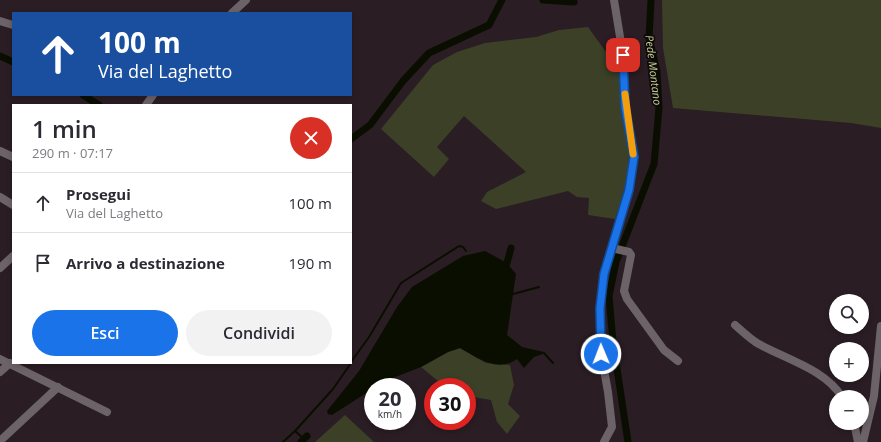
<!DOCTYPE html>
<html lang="it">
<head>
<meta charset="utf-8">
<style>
  body { margin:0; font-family:"Open Sans",sans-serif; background:#f2f2f3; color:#2b2b33; height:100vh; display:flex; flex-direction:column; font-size:15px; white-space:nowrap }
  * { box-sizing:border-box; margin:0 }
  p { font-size:13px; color:#7c7c81 }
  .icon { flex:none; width:22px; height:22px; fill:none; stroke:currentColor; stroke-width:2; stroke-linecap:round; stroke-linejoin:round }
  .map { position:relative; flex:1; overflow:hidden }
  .details { position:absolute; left:12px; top:104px; width:340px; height:260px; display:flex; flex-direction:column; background:#fff; border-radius:0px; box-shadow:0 2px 6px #0003 }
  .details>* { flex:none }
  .banner { position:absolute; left:12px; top:12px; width:340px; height:84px; border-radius:0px; box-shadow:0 2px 6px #0003; background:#1a4fa0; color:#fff; overflow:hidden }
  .fabs { position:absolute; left:829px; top:294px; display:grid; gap:8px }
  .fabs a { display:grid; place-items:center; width:40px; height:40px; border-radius:50%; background:#fff; box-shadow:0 2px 6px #0003; font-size:20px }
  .speed { position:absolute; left:364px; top:378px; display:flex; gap:8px; font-size:20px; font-weight:700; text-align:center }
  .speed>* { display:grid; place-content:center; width:52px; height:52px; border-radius:50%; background:#fff; box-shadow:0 2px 6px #0003; line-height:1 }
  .speed small { font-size:10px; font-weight:400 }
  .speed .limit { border:6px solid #d22; background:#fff; color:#111 }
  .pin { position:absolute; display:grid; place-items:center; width:34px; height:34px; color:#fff; margin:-17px; border-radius:8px; box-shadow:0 2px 6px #0006 }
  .me { position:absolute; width:44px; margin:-22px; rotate:359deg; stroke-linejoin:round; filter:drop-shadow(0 0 3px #0008) }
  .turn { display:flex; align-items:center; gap:14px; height:84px; padding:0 20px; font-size:18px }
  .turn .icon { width:52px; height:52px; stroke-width:2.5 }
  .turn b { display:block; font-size:28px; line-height:34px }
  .round { display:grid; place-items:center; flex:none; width:42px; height:42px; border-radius:21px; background:#f2f2f3 }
  .summary { display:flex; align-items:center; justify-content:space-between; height:68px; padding:0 20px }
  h1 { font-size:24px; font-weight:600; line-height:30px }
  .action { display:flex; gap:8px; margin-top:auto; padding:8px 20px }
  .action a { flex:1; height:46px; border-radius:24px; background:#1a73e8; color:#fff; font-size:16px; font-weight:600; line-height:46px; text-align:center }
  .action a+a { background:#f2f2f3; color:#2b2b33 }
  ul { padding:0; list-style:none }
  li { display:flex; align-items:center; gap:12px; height:60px; padding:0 20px; border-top:1px solid #e1e1e2 }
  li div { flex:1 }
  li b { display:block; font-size:15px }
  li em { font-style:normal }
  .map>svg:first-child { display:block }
  .green { fill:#3b4027 }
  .water { fill:#0a0e00 }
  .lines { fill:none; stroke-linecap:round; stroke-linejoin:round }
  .stream { stroke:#0a0e00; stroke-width:2 }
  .canal { stroke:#0a0e00; stroke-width:7 }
  .street { stroke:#6b6367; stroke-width:8 }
  .route-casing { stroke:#114b97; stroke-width:10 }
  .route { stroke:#1a73e8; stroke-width:7 }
  .slow { stroke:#f59e0b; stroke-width:7 }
  .labels { text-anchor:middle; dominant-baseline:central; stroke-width:3.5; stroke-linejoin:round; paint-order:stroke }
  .water-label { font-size:11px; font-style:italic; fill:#becb8a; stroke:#0f090c }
</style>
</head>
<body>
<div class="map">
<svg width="881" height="442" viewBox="0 0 881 442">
  <rect width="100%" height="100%" fill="#2a1d24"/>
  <g class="green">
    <path d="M662 0H881V128L851 123 673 108 663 48Z"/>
    <path d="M588 27 619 70 629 157 627 183 615 219 588 215 589 198 577 197 568 191 496 209 481 201 487 192 526 172 464 116 437 147 449 159 434 177 381 129 433 65 457 52 485 43 536 37 559 30Z"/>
    <path d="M460 348 486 363 510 365 514 385 508 404 520 416 507 434 497 422 491 400 467 396V387H445L421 367 448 352Z"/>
    <path d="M345 415 374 442H315Z"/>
  </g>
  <path class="water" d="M485 251 507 263 516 274 507 335 522 347 544 352 543 354 534 357 524 368 517 359C497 373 478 358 460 348L448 352 421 367 385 381 332 415 328 414 327 411 359 371 397 307 412 287 463 256Z"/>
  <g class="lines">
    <g class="stream">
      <path d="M513 294 539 287"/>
      <path d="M544 353 553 363"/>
      <path d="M351 362 369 337 401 283 459 246 463 247 466 251"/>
      <path d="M295 431 333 389 351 363"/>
      <path d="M283 442 295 431 304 439"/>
    </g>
    <g class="canal">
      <path d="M543 0 574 2"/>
      <path d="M0 56 13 62"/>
      <path d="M83 95 99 105"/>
      <path d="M351 139 370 125 403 81 429 53 489 25 502 0"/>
      <path d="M507 263 511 248"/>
      <path d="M301 442 307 436"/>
      <path d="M628 442 613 342 609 296 616 262 654 164 659 108 657 71 649 38 651 0"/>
    </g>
    <g class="street">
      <path d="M232 13 246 0"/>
      <path d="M0 21 13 25"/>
      <path d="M146 105 153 95"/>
      <path d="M0 151 13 157"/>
      <path d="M0 197 13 205"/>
      <path d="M612 248 629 252 631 255 624 291 627 299 664 350 678 361"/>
      <path d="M0 268 13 256"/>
      <path d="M735 325C742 331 749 338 757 343 785 359 825 369 842 397"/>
      <path d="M0 359 107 412"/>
      <path d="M0 372 10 363"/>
      <path d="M854 423 858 442"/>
      <path d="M0 441 58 387"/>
      <path d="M604 442 612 427 608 392 601 353 600 309 604 273 629 190 634 157 625 107 623 55 614 0"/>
      <path d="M863 442 874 396 881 326"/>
    </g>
  </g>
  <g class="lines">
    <defs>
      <path id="route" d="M601 354 600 308 604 274 629 190 634 157 625 107 623 55"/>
    </defs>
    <use href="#route" class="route-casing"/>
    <use href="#route" class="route"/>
    <path class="slow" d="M625 94 633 154"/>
  </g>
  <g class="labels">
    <g class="water-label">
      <text transform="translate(654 70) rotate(83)">Pede Montano</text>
    </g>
  </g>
</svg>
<div class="fabs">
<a><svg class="icon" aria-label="search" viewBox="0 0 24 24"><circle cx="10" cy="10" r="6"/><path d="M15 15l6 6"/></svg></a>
<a>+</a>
<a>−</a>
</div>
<div class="speed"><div>20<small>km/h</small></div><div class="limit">30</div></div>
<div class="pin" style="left:623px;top:55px;background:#d93025"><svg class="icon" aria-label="arrive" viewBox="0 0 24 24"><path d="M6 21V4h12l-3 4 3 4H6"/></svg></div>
<svg class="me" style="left:601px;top:354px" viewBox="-20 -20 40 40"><circle r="17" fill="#1a73e8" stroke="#fff" stroke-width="3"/><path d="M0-11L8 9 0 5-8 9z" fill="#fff"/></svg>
<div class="banner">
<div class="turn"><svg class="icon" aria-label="ahead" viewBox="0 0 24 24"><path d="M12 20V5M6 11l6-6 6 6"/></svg><div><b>100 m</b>Via del Laghetto</div></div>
</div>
<section class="details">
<div class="summary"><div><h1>1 min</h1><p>290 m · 07:17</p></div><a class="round" style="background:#d93025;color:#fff"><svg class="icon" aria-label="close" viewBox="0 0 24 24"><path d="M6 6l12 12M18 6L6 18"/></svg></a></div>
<ul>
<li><svg class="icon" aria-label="ahead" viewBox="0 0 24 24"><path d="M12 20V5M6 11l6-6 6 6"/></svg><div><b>Prosegui</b><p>Via del Laghetto</p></div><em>100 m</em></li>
<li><svg class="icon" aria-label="arrive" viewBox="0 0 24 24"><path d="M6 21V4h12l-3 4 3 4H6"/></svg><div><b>Arrivo a destinazione</b></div><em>190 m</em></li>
</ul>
<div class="action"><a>Esci</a><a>Condividi</a></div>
</section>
</div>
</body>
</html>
